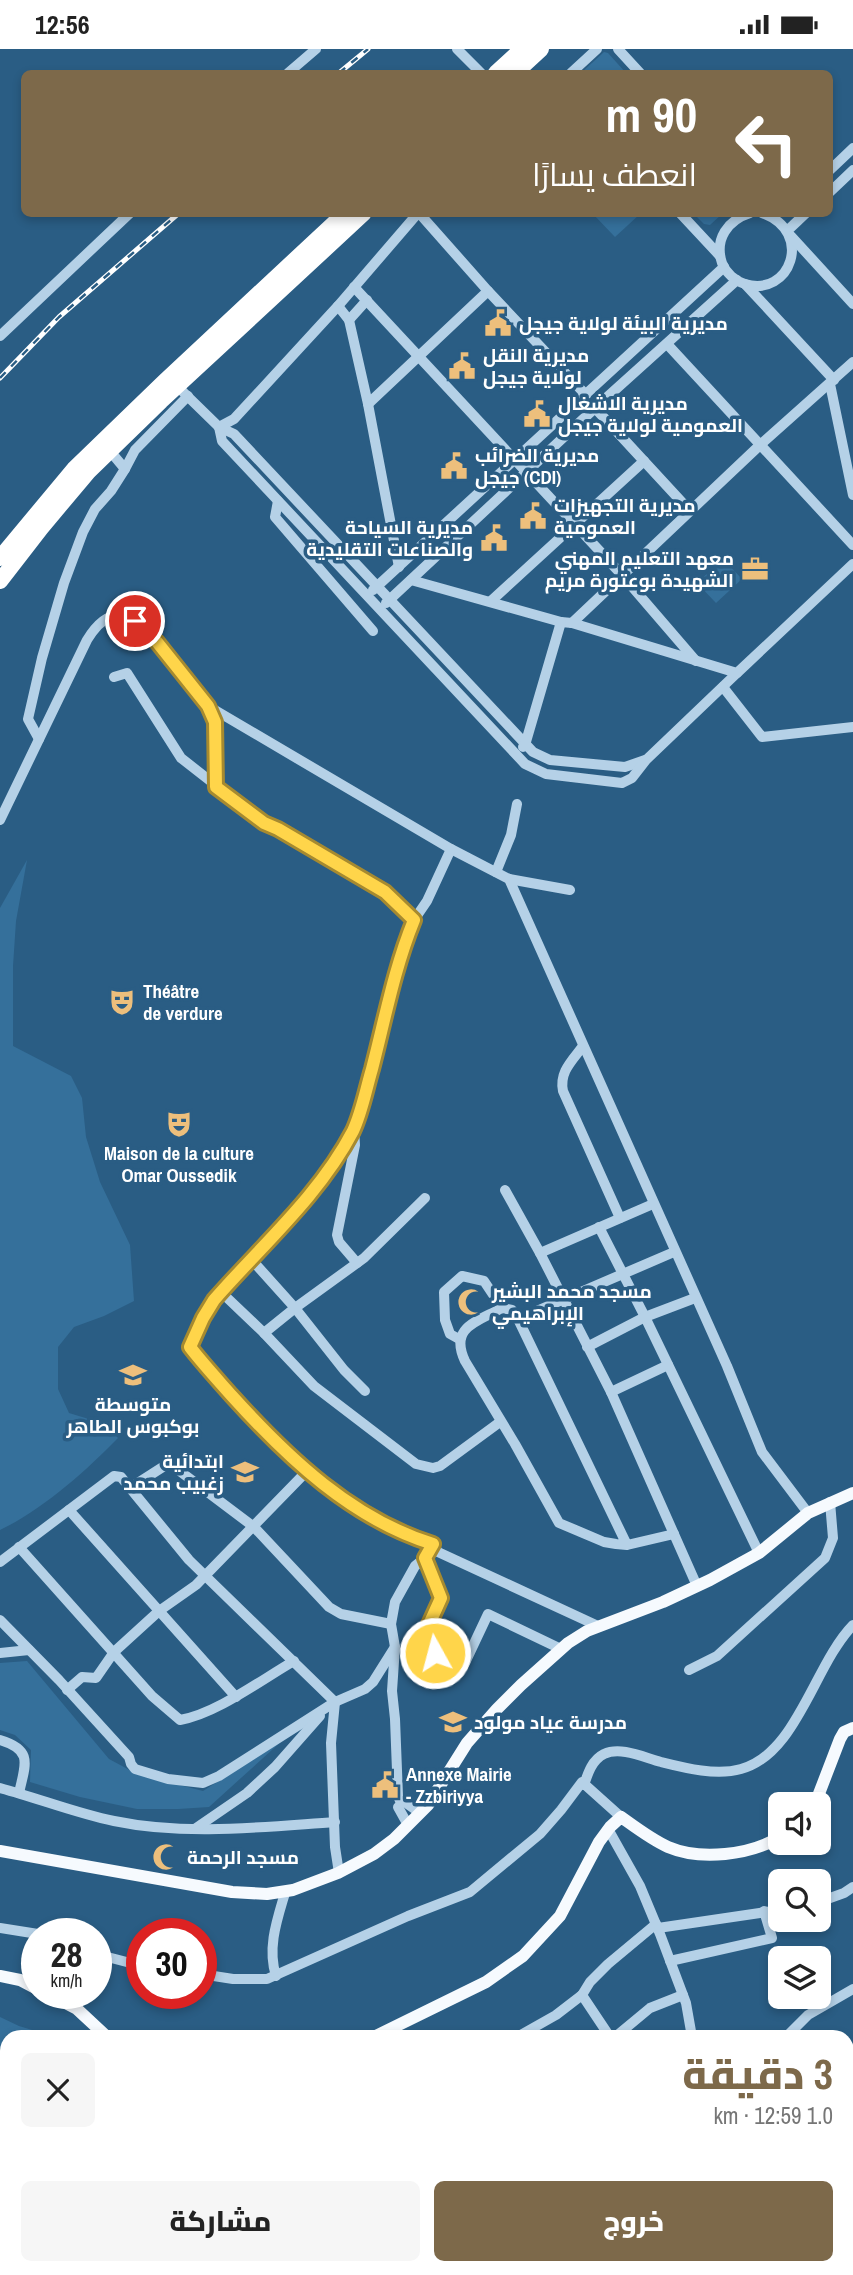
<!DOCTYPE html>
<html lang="ar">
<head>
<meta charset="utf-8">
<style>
  body { margin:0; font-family:"Archivo Narrow",Cairo,sans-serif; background:#f6f6f6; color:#222; direction:rtl; height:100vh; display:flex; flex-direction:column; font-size:26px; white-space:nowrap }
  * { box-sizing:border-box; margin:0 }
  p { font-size:23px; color:#767676 }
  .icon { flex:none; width:38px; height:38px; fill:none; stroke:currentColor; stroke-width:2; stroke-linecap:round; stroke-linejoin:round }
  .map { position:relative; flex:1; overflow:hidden; direction:ltr }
  .drawer { position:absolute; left:0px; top:1981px; width:854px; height:245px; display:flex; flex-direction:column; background:#fff; border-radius:21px 21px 0 0; box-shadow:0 4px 10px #0003; direction:rtl }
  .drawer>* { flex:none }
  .guide { position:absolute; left:21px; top:21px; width:812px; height:147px; border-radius:10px; box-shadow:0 4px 10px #0003; direction:rtl; background:#7d694a; color:#fff; overflow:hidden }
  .buttons { position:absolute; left:768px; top:1743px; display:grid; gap:14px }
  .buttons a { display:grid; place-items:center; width:63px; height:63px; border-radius:10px; background:#fff; box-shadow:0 4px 10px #0003; font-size:35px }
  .speed { position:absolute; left:21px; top:1869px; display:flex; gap:14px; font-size:35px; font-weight:700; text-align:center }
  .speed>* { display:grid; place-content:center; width:91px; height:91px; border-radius:50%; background:#fff; box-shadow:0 4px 10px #0003; line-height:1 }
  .speed small { font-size:18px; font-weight:400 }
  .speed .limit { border:10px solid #d22; background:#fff; color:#111 }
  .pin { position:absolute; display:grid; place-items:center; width:60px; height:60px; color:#fff; margin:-30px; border:4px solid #fff; border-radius:50%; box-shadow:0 2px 7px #0007 }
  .me { position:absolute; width:77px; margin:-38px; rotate:353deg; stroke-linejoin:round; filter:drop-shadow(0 0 5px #0008) }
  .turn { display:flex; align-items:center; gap:24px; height:147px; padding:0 21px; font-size:32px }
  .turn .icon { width:91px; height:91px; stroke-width:2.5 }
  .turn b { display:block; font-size:49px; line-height:60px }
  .round { display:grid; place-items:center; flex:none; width:74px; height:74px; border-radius:10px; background:#f6f6f6 }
  .headline { display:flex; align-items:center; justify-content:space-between; height:119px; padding:0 21px }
  h1 { font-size:42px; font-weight:800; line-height:52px; color:#7d694a }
  .button { display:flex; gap:14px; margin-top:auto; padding:14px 21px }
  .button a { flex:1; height:80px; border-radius:10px; background:#7d694a; color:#fff; font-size:28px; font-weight:800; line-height:80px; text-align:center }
  .button a+a { background:#f6f6f6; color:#222 }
  .status { display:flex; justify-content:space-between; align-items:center; height:49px; padding:0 35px; background:#fff; direction:ltr }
  .status svg { height:19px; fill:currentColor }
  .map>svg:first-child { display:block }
  .green { fill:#35709b }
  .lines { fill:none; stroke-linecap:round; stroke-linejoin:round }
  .minor { stroke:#b5d1e7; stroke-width:10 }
  .major { stroke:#f6fafe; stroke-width:12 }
  .highway { stroke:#fff; stroke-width:16 }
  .rail-casing { stroke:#fff; stroke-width:5 }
  .rail { stroke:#2a5d84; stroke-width:2.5; stroke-dasharray:8; stroke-linecap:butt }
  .route-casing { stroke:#a68a30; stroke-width:18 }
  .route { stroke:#ffd54a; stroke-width:12 }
  .labels { text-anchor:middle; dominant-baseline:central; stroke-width:7; stroke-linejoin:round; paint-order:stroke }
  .poi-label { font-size:19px; font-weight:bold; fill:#fff; stroke:#2a5d84; text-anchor:start }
</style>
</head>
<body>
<div class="status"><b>12:56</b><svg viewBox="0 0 49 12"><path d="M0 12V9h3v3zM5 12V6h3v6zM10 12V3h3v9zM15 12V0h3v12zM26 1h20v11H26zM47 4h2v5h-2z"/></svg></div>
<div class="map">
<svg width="853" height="2226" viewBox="0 0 853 2226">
  <rect width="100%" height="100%" fill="#2a5d84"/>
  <g class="green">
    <path d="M604 3 608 4 626 24H581Z"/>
    <path d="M593 165H640L615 188Z"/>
    <path d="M694 165H722L710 176 704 175Z"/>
    <path d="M723 510 742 530 716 554 697 534Z"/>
    <path d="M27 811 16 872 13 917V997L71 1027 82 1049 86 1088 100 1133 130 1196 134 1252 104 1267 74 1278 58 1298V1340L69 1364 105 1375 118 1389C86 1422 42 1461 0 1481V859Z"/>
    <path d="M27 1612 109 1710 137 1725 203 1742 284 1690 209 1758 178 1760H137L80 1748 30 1733 31 1701 15 1686 0 1681V1614Z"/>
    <path d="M0 1968 19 1977 55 1988H7V2010L3 2008 0 2010Z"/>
  </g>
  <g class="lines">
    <g class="minor">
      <path d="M457 0 481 24"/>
      <path d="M618 0 640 24"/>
      <path d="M288 24 316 0"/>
      <path d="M571 24 597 0"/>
      <path d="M830 121 853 99"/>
      <path d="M830 143 853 121"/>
      <path d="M419 164 488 242 586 346"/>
      <path d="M680 164 720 207"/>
      <path d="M750 164C728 171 714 190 722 214 726 224 735 232 745 235 790 249 815 183 762 164"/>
      <path d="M787 182 806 164"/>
      <path d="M791 187 853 255"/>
      <path d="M745 235 834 331"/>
      <path d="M354 238 622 526 696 612"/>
      <path d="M338 257 349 271 368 355 399 518"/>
      <path d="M349 271 367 251"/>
      <path d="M0 287 130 164"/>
      <path d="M667 295 853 496"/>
      <path d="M830 335 853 446"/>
      <path d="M177 337 219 378 234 385 533 703 550 711 625 718 645 711"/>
      <path d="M368 355 488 242"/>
      <path d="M595 359 690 462"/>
      <path d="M219 378 222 392 525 715 546 725 622 734 632 729 646 711 737 624"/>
      <path d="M219 378 234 370 338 257 418 164"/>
      <path d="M125 420 135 401 188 347"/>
      <path d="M278 452 275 468 373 582"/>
      <path d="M411 531 561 573 572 574 737 624 853 515"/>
      <path d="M373 541 724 218"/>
      <path d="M491 552 644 412"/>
      <path d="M386 554 595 359 737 231"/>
      <path d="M572 574 760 396 853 313"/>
      <path d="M114 628 127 624 181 709 264 774 278 780 385 843 414 871"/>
      <path d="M723 638 762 688 853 678"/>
      <path d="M208 657 451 800 509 830 727 1317 762 1403 808 1464"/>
      <path d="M39 690 28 670 42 609 64 534 83 483 95 460 111 442 125 420 110 402"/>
      <path d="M523 698 525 696 561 573"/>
      <path d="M0 771 87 591C123 532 156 593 180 624 192 639 210 654 215 673 218 689 216 720 216 738"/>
      <path d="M451 800 427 852 414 871 407 887 393 930 368 1033 354 1080 337 1108 305 1151 214 1251 203 1270 190 1298 252 1369 330 1441 407 1487 433 1495 438 1503 598 1577"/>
      <path d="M496 823 511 786 517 755"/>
      <path d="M509 830 570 841"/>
      <path d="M583 997C572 1012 559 1023 563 1042L620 1169"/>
      <path d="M354 1080 355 1096 337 1186 339 1193 357 1214"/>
      <path d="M505 1141 540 1204"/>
      <path d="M653 1155 540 1204 611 1343 697 1537"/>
      <path d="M599 1178 645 1268 759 1504"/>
      <path d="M251 1210 295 1259 344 1321 365 1342"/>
      <path d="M221 1243 264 1284 314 1337 416 1415 433 1419 440 1417 500 1373"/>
      <path d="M518 1270 674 1203"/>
      <path d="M264 1284 295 1259 364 1209 425 1149"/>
      <path d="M459 1290 450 1285 445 1271 444 1243 462 1227 484 1232 502 1259"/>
      <path d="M587 1298 645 1268 695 1249"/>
      <path d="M611 1343 668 1316"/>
      <path d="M130 1439 169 1414 254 1478 329 1558 341 1565 391 1575"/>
      <path d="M69 1461 236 1648"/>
      <path d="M627 1496 518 1270 512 1261 502 1259C477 1273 449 1278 465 1312L515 1395 559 1474 604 1493 616 1495 627 1496 674 1485"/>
      <path d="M19 1498 152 1647 180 1671C216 1665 261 1631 294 1612"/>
      <path d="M425 1509 441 1549 427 1580 435 1604 463 1618 488 1565 561 1600"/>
      <path d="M0 1513 114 1427 121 1428 189 1511 335 1653"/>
      <path d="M0 1571 59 1631 129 1708 131 1715 135 1720 168 1730 203 1734 219 1727 335 1653 365 1640 373 1633 395 1598"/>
      <path d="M0 1604 29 1601"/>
      <path d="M689 1621 717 1607 825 1509 833 1489 830 1453"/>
      <path d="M67 1641 82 1628 96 1629 114 1603 159 1562 196 1536 307 1422"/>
      <path d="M335 1653 331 1694 335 1798 339 1824"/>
      <path d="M0 1691C34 1701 25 1716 19 1744"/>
      <path d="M584 1736C588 1724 592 1711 604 1705 621 1697 645 1709 661 1713 685 1719 716 1727 741 1720 797 1705 814 1616 853 1576"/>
      <path d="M0 1739C38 1749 75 1764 114 1772 186 1787 262 1778 335 1773"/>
      <path d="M398 1758 408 1776"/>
      <path d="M420 1764 406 1754 400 1752 398 1747 395 1670 392 1642 395 1598 391 1575 395 1553 415 1517 425 1509 433 1495"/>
      <path d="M196 1779 247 1744 275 1718 320 1667"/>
      <path d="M608 1780 640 1837 660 1885 686 1954 692 1988"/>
      <path d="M819 1853 844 1844 853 1838"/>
      <path d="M0 1879 38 1885"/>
      <path d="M658 1879 780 1861"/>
      <path d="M96 1905 142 1917"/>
      <path d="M670 1912 772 1889 764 1862"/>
      <path d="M201 1925 233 1930H267L408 1867 470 1843 540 1785 561 1761 582 1733 621 1768"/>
      <path d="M276 1927C267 1899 277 1871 285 1844"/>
      <path d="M582 1946 610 1988"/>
      <path d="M517 1988 556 1966 582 1946 590 1933 608 1915 656 1875"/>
      <path d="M615 1988 650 1959 683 1946"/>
      <path d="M786 1988 808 1966 853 1940"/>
      <path d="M847 2049 853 2044"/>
      <path d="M0 2081 7 2090"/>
      <path d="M847 2114 853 2111"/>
      <path d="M0 2137H7"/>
      <path d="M0 2193 7 2194"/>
      <path d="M160 2219 172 2226"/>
      <path d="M682 2219 686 2226"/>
      <path d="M576 2226 593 2219"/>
      <path d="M727 2226 735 2219"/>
      <path d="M782 2226 788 2219"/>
    </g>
    <g class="major">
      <path d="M815 1755 840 1690 844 1683 853 1679"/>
      <path d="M0 1802 232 1843 267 1845 293 1841 338 1824 374 1805 394 1790 428 1756 467 1694 497 1660 521 1636 568 1594 587 1582 663 1553 710 1531 759 1504 808 1464 853 1444"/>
      <path d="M0 1927 20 1931 37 1940"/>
      <path d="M46 1944 77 1960 107 1988"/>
      <path d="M374 1988 486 1933 523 1907 560 1867 599 1793 610 1778 621 1768C635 1778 652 1791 668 1798 701 1812 750 1806 780 1788"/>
    </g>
    <g class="highway">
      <path d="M496 24 522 0"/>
      <path d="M515 24 541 0"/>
      <path d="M0 509 74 420 165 332 345 164"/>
      <path d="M0 532 41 479 88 423 161 352 364 164"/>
    </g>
    <defs>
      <g id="rail">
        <path d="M339 24 368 0"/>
        <path d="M0 329 59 268 179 164"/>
      </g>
    </defs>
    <use href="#rail" class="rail-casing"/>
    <use href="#rail" class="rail"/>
  </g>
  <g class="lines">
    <defs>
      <path id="route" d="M135 572 157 593 208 657 215 673 216 738 264 774 278 780 385 843 414 871C394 920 385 970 372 1020 366 1040 362 1063 353 1082 319 1147 261 1197 214 1251L203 1269 190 1298C203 1315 218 1331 232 1347 288 1409 352 1470 433 1495L425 1509 441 1549 427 1580 435 1604"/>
    </defs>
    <use href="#route" class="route-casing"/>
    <use href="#route" class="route"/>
  </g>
  <defs>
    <symbol id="civic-bare" viewBox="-9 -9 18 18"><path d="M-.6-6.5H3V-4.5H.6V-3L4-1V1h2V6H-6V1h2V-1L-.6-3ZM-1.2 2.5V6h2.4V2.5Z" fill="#edbf7c" stroke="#2a5d84" stroke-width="2.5" paint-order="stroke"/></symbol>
    <symbol id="office-bare" viewBox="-9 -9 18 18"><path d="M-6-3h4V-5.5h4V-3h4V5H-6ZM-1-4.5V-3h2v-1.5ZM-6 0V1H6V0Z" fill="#edbf7c" stroke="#2a5d84" stroke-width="2.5" paint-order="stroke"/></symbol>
    <symbol id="theatre-bare" viewBox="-9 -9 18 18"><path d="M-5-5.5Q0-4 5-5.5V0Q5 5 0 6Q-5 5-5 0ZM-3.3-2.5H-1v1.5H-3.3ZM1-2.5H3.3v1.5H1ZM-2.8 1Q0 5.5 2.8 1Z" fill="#edbf7c" stroke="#2a5d84" stroke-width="2.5" paint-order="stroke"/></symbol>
    <symbol id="mosque-bare" viewBox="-9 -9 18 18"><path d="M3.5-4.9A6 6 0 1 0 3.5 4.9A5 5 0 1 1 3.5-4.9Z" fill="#edbf7c" stroke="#2a5d84" stroke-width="2.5" paint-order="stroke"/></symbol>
    <symbol id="school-bare" viewBox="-9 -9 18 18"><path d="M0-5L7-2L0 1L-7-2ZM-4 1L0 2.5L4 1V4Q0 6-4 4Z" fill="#edbf7c" stroke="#2a5d84" stroke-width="2.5" paint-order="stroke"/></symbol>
  </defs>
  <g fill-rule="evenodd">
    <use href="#civic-bare" x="479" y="255" width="38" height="38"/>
    <use href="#civic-bare" x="443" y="298" width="38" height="38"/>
    <use href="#civic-bare" x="518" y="346" width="38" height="38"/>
    <use href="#civic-bare" x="435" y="398" width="38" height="38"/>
    <use href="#civic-bare" x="514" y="448" width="38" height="38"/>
    <use href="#civic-bare" x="475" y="470" width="38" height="38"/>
    <use href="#office-bare" x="736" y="501" width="38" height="38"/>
    <use href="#theatre-bare" x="103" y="934" width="38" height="38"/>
    <use href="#theatre-bare" x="160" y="1056" width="38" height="38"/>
    <use href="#mosque-bare" x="452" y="1234" width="38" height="38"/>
    <use href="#school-bare" x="114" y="1307" width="38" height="38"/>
    <use href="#school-bare" x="226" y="1404" width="38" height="38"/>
    <use href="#school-bare" x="434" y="1654" width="38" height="38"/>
    <use href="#civic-bare" x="366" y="1717" width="38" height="38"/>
    <use href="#mosque-bare" x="147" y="1789" width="38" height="38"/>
  </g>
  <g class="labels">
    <g class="poi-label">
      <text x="519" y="274">مديرية البيئة لولاية جيجل</text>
      <text x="483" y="306">مديرية النقل<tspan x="483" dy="22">لولاية جيجل</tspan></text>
      <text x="558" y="354">مديرية الاشغال<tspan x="558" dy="22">العمومية لولاية جيجل</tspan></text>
      <text x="475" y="406">مديرية الضرائب<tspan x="475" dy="22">جيجل (CDI)</tspan></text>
      <text x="554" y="456">مديرية التجهيزات<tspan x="554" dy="22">العمومية</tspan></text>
      <text x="473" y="478" text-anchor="end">مديرية السياحة<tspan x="473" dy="22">والصناعات التقليدية</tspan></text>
      <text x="734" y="509" text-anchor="end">معهد التعليم المهني<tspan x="734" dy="22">الشهيدة بوعتورة مريم</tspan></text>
      <text x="143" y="942">Théâtre<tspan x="143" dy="22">de verdure</tspan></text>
      <text x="179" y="1104" text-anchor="middle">Maison de la culture<tspan x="179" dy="22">Omar Oussedik</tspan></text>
      <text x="492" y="1242">مسجد محمد البشير<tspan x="492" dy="22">الإبراهيمي</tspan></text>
      <text x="133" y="1355" text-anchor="middle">متوسطة<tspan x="133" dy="22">بوكبوس الطاهر</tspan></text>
      <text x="224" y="1412" text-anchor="end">ابتدائية<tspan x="224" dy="22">زغبيب محمد</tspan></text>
      <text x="474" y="1673">مدرسة عياد مولود</text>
      <text x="406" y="1725">Annexe Mairie<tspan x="406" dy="22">- Zzbiriyya</tspan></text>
      <text x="187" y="1808">مسجد الرحمة</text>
    </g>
  </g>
</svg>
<div class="buttons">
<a><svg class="icon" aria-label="sound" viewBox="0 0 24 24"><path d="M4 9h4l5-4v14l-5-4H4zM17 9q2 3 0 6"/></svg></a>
<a><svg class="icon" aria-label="search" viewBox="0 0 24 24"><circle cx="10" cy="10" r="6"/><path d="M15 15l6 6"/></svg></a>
<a><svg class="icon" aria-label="layers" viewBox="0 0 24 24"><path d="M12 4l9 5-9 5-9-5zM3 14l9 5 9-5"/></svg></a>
</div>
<div class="speed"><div>28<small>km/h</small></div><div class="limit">30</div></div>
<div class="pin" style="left:135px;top:572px;background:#d93025"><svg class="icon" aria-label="arrive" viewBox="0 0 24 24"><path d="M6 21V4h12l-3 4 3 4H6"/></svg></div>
<svg class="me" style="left:435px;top:1604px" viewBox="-20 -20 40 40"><circle r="17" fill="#ffd54a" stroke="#fff" stroke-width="3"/><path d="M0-11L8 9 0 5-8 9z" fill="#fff"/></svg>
<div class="guide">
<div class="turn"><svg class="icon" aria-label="left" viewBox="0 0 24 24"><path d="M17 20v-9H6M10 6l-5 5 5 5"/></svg><div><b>90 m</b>انعطف يسارًا</div></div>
</div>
<section class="drawer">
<div class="headline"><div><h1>3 دقيقة</h1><p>1.0 km · 12:59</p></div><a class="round"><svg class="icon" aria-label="close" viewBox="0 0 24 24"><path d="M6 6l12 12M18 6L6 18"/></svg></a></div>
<div class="button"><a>خروج</a><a>مشاركة</a></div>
</section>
</div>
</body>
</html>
